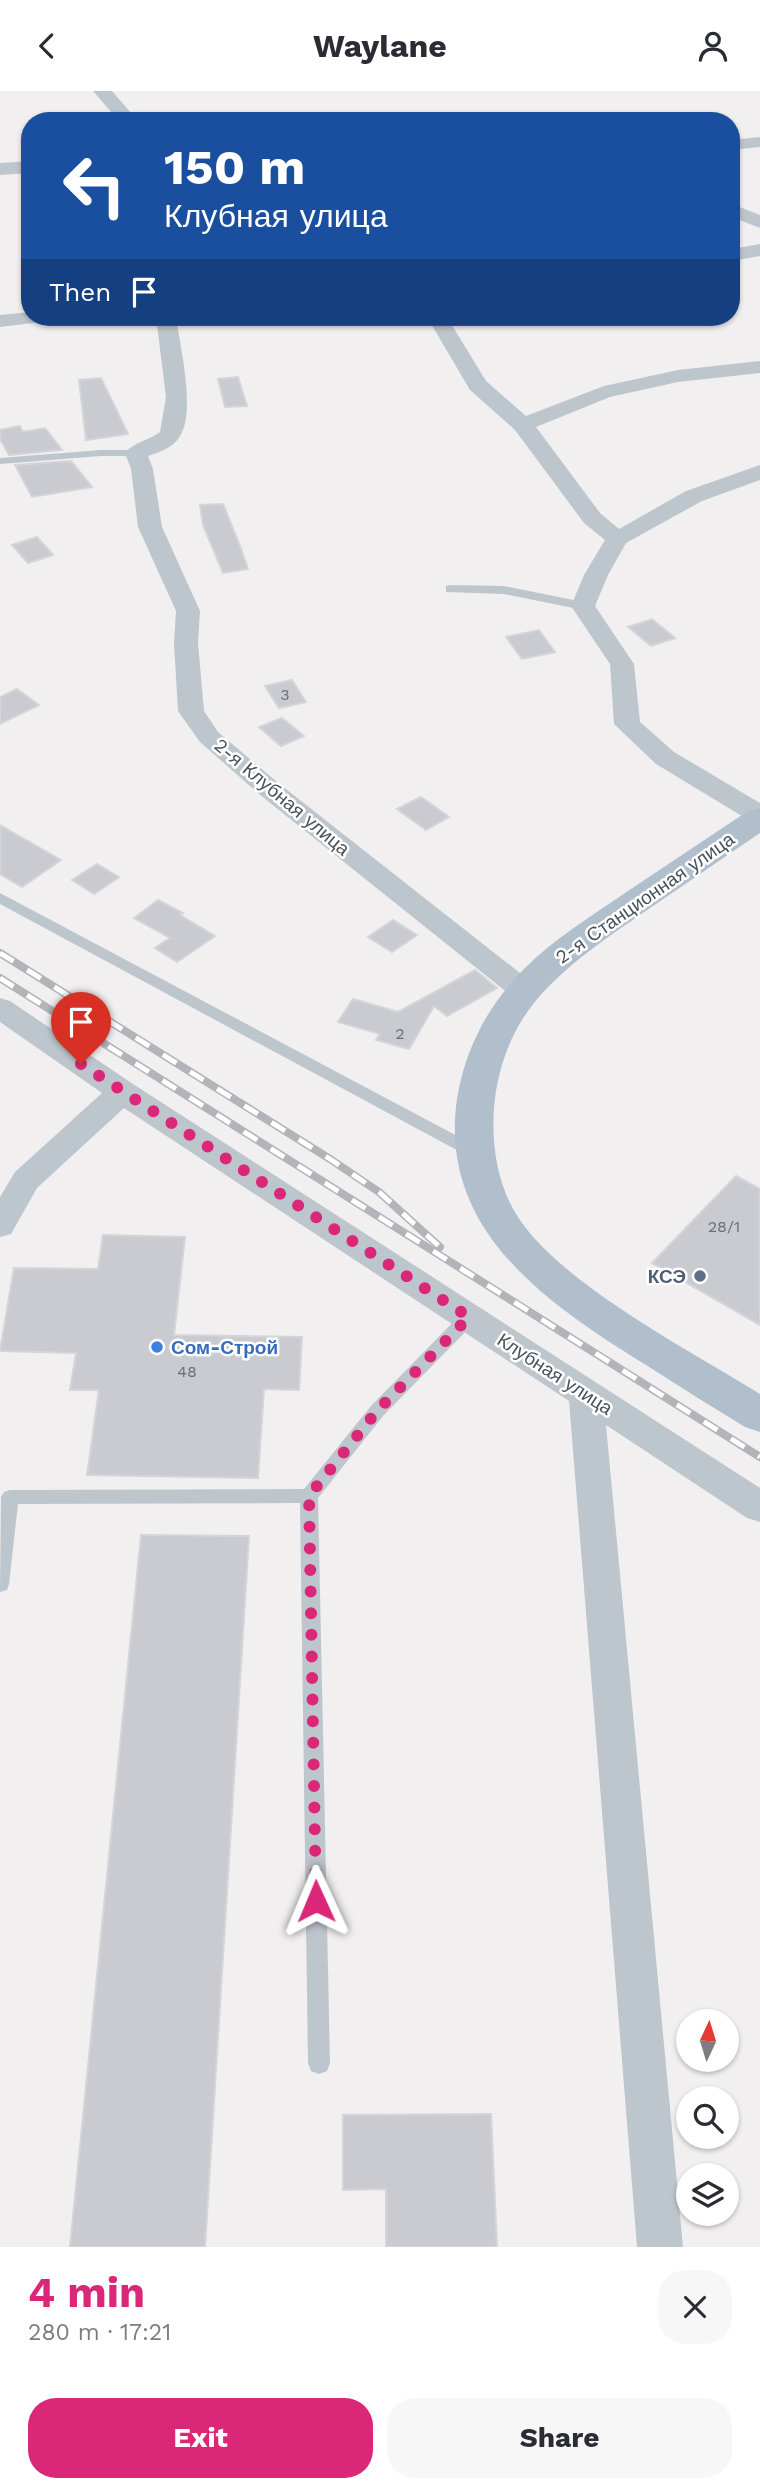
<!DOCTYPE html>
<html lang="en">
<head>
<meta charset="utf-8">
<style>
  body { margin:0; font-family:"Work Sans",sans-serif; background:#f7f7f7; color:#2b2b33; height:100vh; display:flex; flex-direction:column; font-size:26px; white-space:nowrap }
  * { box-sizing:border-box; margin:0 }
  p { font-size:23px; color:#7c7c81 }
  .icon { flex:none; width:38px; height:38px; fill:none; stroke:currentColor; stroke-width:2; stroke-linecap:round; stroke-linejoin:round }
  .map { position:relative; height:2156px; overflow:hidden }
  .side { display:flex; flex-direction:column; background:#fff; flex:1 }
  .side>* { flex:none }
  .guide { position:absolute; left:21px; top:21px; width:719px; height:214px; border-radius:28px; box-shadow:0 2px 5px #0004; background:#1a4fa0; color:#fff; overflow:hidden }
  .needle { width:46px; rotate:4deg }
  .fabs { position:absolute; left:676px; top:1918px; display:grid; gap:14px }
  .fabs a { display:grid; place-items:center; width:63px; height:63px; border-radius:50%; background:#fff; box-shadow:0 2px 5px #0004; font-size:35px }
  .pin { position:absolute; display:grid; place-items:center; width:60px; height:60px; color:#fff; margin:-72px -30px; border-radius:50% 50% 50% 0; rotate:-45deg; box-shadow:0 0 7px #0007 }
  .pin .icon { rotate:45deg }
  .me { position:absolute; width:77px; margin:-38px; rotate:359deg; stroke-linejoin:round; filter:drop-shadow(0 0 5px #0008) }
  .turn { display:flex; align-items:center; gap:24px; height:147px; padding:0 28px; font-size:32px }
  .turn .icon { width:91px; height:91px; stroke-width:2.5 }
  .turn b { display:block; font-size:49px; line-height:60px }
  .then { display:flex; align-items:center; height:66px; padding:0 28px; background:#0003; gap:14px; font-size:26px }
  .round { display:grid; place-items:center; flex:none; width:74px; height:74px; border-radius:28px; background:#f7f7f7 }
  .summary { display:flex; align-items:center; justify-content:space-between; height:119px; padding:0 28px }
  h1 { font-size:42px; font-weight:700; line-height:52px; color:#db2777 }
  .action { display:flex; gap:14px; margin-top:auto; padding:14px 28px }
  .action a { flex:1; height:80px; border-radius:28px; background:#db2777; color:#fff; font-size:28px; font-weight:700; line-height:80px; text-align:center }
  .action a+a { background:#f7f7f7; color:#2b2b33 }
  header { display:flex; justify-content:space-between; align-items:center; height:91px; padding:0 28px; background:#fff; font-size:32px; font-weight:700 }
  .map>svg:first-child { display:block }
  .building { fill:#c9cbd1; stroke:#d4d5da; stroke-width:2 }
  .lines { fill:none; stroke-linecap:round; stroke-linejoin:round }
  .service { fill:#bec6cd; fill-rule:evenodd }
  .minor { fill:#bec6cd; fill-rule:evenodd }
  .primary { fill:#b1becc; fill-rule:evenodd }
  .rail-casing { stroke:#b2b4b9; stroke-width:8 }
  .rail { stroke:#fff; stroke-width:5; stroke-dasharray:16; stroke-linecap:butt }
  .route { stroke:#db2777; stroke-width:12; stroke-dasharray:0 21.6 }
  .service-dot { fill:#5c6f8a; stroke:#fff; stroke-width:2.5 }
  .shop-dot { fill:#3f7fe0; stroke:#fff; stroke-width:2.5 }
  .labels { text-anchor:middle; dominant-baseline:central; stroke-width:5; stroke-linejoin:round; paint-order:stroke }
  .number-label { font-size:16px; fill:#687078 }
  .street-label { font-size:19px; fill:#48525b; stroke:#fff }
  .service-label { font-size:19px; font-weight:bold; fill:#4e5e75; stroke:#fff; text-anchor:end }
  .shop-label { font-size:19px; font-weight:bold; fill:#366cbe; stroke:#fff; text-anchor:start }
</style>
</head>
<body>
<header><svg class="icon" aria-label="back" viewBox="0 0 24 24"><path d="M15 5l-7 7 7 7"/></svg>Waylane<svg class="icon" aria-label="person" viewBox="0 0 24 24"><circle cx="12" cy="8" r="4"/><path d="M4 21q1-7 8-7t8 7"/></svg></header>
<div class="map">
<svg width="760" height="2156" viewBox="0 0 760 2156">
  <rect width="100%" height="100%" fill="#f1efef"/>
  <g class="building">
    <path d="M238 286 247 315 225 316 218 288Z"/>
    <path d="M101 287 128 343 86 349 79 289Z"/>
    <path d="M20 335 23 341 45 337 62 359 9 364 0 348V339Z"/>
    <path d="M71 370 92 396 32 406 15 374Z"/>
    <path d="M223 413 240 455 248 478 223 482 203 434 200 414Z"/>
    <path d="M37 446 53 464 28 472 12 454Z"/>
    <path d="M652 528 675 547 651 555 628 536Z"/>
    <path d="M539 539 555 561 522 568 506 546Z"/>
    <path d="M292 589 306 611 279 617 265 595Z"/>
    <path d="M17 598 39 614 0 633V606Z"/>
    <path d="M282 627 304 645 281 655 259 636Z"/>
    <path d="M421 706 449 726 426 739 397 718Z"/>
    <path d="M0 734 61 769 22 796 0 783Z"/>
    <path d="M97 773 119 786 94 803 72 789Z"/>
    <path d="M158 809 183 822 180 824 215 845 177 871 155 857 170 847 134 827Z"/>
    <path d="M393 829 417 844 392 861 368 846Z"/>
    <path d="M475 879 497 897 447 925 434 915 409 958 376 949 380 943 338 931 353 908 398 921Z"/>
    <path d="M736 1085 760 1098V1234L652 1172Z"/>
    <path d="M103 1144 185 1146 174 1244 302 1246 299 1299 264 1298 258 1387 87 1384 99 1299H70L76 1262 0 1260 14 1177 98 1178Z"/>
    <path d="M141 1444 249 1445 205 2156H70Z"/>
    <path d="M491 2023 497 2156H386V2098L343 2099V2024Z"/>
  </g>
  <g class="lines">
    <g class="service">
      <path d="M101 359H136L142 362 136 365H101L0 373V367Z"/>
      <path d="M450 494 504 495 583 511 589 515 583 519 504 503 446 501V495Z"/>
      <path d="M0 802 478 1056 480 1060 472 1066 466 1064 0 813Z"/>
      <path d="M469 1220 475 1221 477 1226 475 1231 383 1325 318 1407 330 1972 327 1980 319 1983 311 1980 308 1972 300 1412 18 1413 9 1493 7 1499 0 1501 1 1406 4 1401 10 1399 304 1398 371 1315 463 1221Z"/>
    </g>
    <g class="minor">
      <path d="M93 0H112L138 30H119Z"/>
      <path d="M760 46V56L732 59V49Z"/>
      <path d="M30 70V82L0 84V72Z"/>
      <path d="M732 113 760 124V137L732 126Z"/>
      <path d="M760 153V165L732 170V158Z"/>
      <path d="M30 221V226H52L49 230 0 236V224Z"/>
      <path d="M156 226H176C180 254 196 321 180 345 173 357 160 361 148 365L153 378 162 436 200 520 198 552 204 620 218 641 277 691 534 893 539 900 534 907 524 910 514 907 259 703 200 651 178 620 174 552 176 520 138 436 131 378 125 362C132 352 150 349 160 341L166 306Z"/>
      <path d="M427 226H447L486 290 526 325 604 295 678 279 760 270V282L678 291 610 306 536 336 600 422 619 438 686 400 760 374V389L702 410 626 452 608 484 595 515 634 573 640 631 674 661 760 712V732L750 730 656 673 614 633 610 573 571 515 584 484 605 449 584 432 515 339 470 299Z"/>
      <path d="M0 907 10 910 133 993 760 1397V1431L747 1427 606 1334 683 2156H637L569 1310 124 1017 37 1097 11 1143 0 1146V1106L15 1081 102 1002 0 931Z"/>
    </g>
    <path class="primary" d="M760 717V742C723 767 687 792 650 817 615 841 580 864 549 895 518 926 501 963 495 1007 490 1048 496 1095 520 1129 565 1195 691 1260 760 1303V1341L745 1336C712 1316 679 1295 646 1274 548 1213 438 1140 457 1008 465 958 488 914 524 878 554 848 590 826 625 802 666 775 707 747 748 720Z"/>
    <defs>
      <g id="rail">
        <path d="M0 862 330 1068 379 1101 440 1156"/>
        <path d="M0 887 760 1366"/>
      </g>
    </defs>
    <use href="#rail" class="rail-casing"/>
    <use href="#rail" class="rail"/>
  </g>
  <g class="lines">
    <path class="route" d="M81 973 469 1226 377 1320 309 1405 316 1810"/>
  </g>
  <circle class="service-dot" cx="700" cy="1185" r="7"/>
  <circle class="shop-dot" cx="157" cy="1256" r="7"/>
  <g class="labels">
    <g class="number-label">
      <text x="285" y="603">3</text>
      <text x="400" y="942">2</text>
      <text x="724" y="1135">28/1</text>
      <text x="187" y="1280">48</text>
    </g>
    <g class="street-label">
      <text transform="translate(282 706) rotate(40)">2-я Клубная улица</text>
      <text transform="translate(645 807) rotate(-35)">2-я Станционная улица</text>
      <text transform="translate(555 1283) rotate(33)">Клубная улица</text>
    </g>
    <g class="service-label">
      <text x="686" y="1185">КСЭ</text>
    </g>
    <g class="shop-label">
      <text x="171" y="1256">Сом-Строй</text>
    </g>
  </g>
</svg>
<div class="fabs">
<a><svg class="needle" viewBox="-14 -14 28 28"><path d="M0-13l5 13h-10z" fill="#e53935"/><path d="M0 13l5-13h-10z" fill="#7c7c81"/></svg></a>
<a><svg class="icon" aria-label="search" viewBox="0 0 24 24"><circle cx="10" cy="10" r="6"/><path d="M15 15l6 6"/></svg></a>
<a><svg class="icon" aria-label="layers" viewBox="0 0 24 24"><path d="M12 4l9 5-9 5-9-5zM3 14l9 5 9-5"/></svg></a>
</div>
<div class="pin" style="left:81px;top:973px;background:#d93025"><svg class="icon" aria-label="arrive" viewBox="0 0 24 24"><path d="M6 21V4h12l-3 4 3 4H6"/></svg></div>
<svg class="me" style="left:316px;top:1810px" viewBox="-20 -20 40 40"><path d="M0-17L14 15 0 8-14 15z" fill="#db2777" stroke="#fff" stroke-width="4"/></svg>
<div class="guide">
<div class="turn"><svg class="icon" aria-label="left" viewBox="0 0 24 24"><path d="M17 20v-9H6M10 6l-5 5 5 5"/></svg><div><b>150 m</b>Клубная улица</div></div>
<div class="then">Then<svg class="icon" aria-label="arrive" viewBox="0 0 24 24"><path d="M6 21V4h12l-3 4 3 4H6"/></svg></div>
</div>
</div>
<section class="side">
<div class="summary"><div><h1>4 min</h1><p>280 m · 17:21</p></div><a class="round"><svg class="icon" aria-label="close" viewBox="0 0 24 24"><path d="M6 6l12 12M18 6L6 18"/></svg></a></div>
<div class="action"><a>Exit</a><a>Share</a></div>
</section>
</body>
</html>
